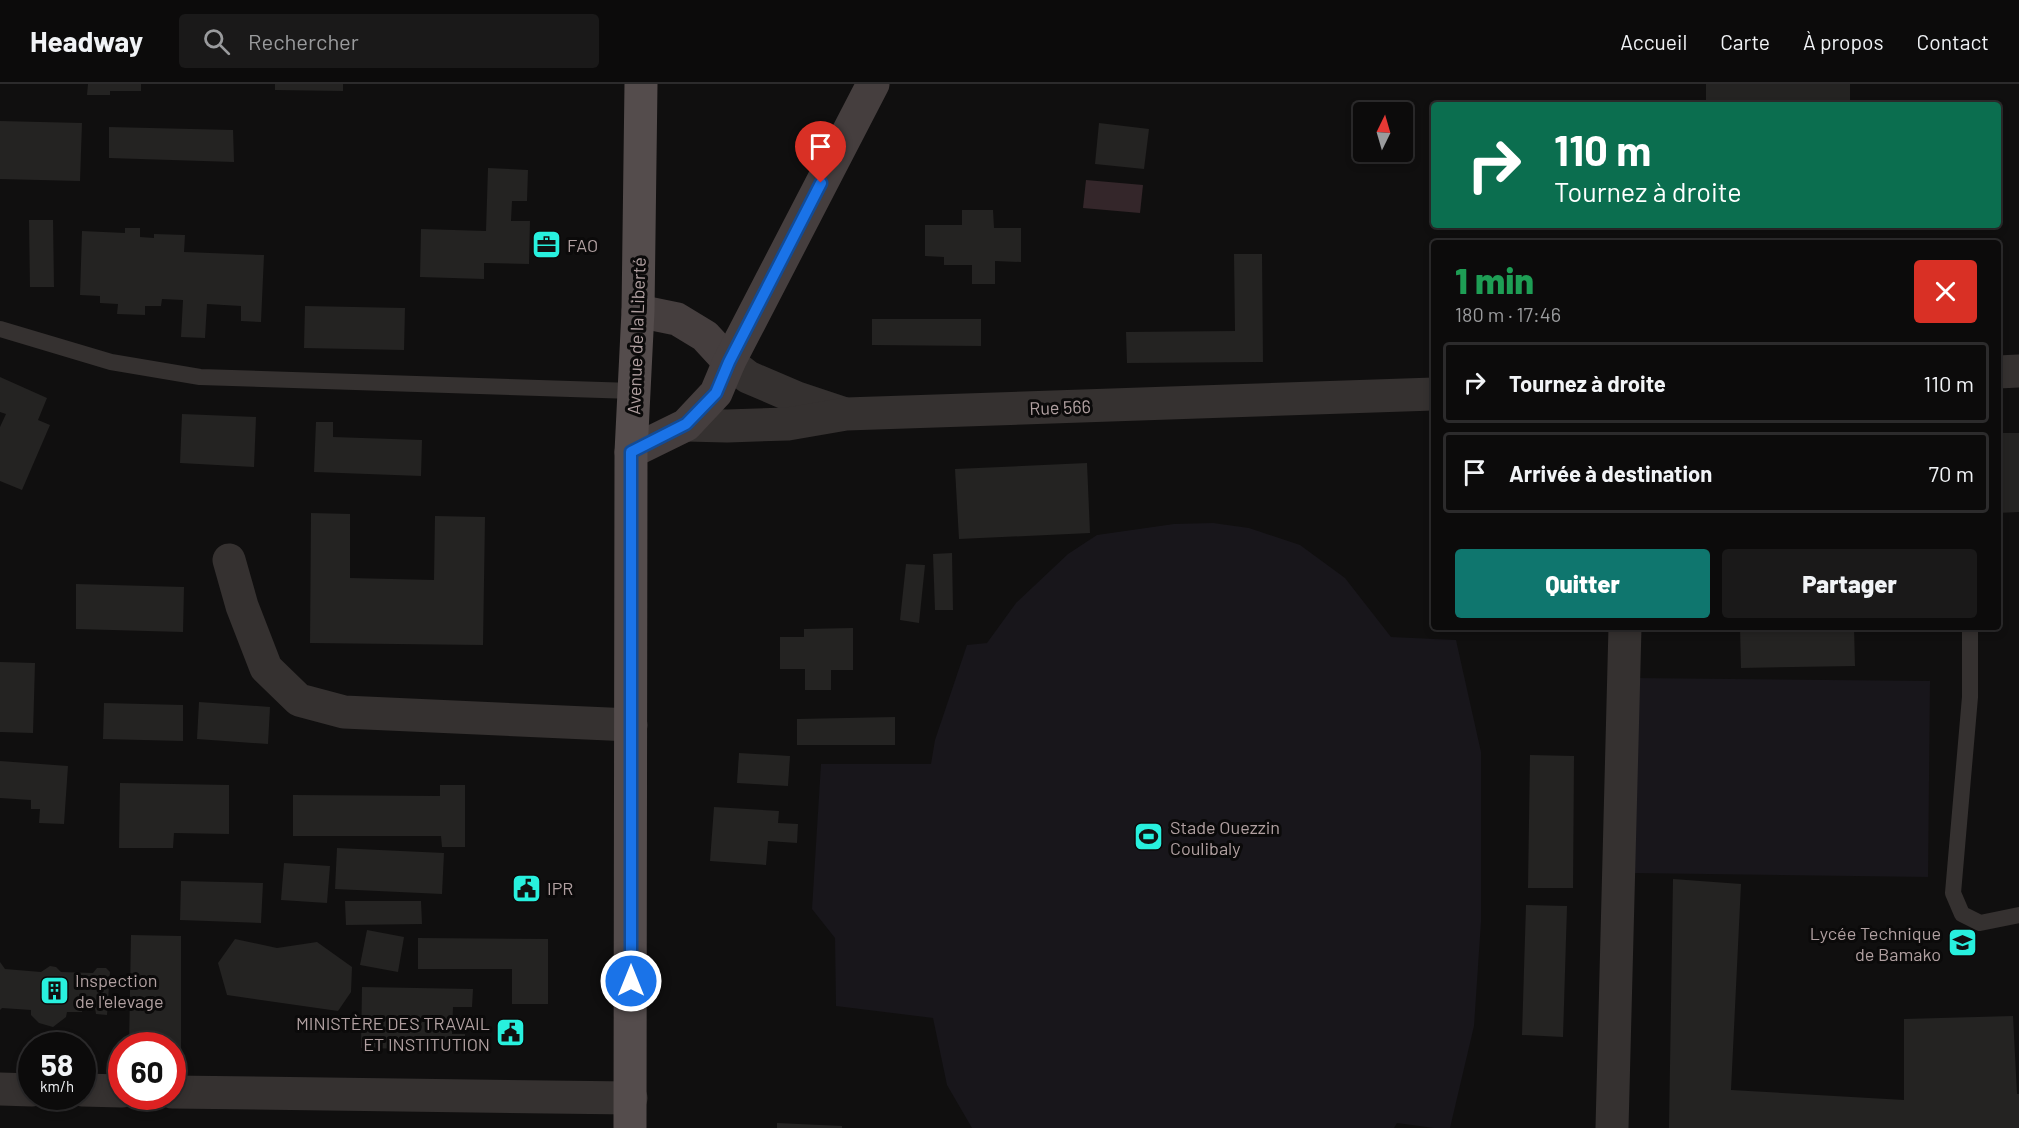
<!DOCTYPE html>
<html lang="fr">
<head>
<meta charset="utf-8">
<style>
  body { margin:0; font-family:Barlow,sans-serif; background:#1a1919; color:#f1f3f6; height:100vh; display:flex; flex-direction:column; font-size:22px; white-space:nowrap }
  * { box-sizing:border-box; margin:0 }
  p { font-size:20px; color:#9a9b9d }
  .icon { flex:none; width:33px; height:33px; fill:none; stroke:currentColor; stroke-width:2; stroke-linecap:round; stroke-linejoin:round }
  .map { position:relative; flex:1; overflow:hidden }
  .sheet { position:absolute; left:1431px; top:156px; width:570px; height:390px; display:flex; flex-direction:column; background:#0c0b0b; border-radius:6px; box-shadow:0 3px 9px #0003,0 0 0 2px #2c2b2c }
  .sheet>* { flex:none }
  .guide { position:absolute; left:1431px; top:18px; width:570px; height:126px; border-radius:6px; box-shadow:0 3px 9px #0003,0 0 0 2px #2c2b2c; background:#0b6e4f; color:#fff; overflow:hidden }
  .needle { width:39px; rotate:5deg }
  .controls { position:absolute; left:1353px; top:18px; display:grid; gap:12px }
  .controls a { display:grid; place-items:center; width:60px; height:60px; border-radius:6px; background:#0c0b0b; box-shadow:0 3px 9px #0003,0 0 0 2px #2c2b2c; font-size:30px }
  .speed { position:absolute; left:18px; top:948px; display:flex; gap:12px; font-size:30px; font-weight:700; text-align:center }
  .speed>* { display:grid; place-content:center; width:78px; height:78px; border-radius:50%; background:#0c0b0b; box-shadow:0 3px 9px #0003,0 0 0 2px #2c2b2c; line-height:1 }
  .speed small { font-size:15px; font-weight:400 }
  .speed .limit { border:9px solid #d22; background:#fff; color:#111 }
  .pin { position:absolute; display:grid; place-items:center; width:51px; height:51px; color:#fff; margin:-62px -26px; border-radius:50% 50% 50% 0; rotate:-45deg; box-shadow:0 0 6px #0007 }
  .pin .icon { rotate:45deg }
  .me { position:absolute; width:66px; margin:-33px; rotate:0deg; stroke-linejoin:round; filter:drop-shadow(0 0 4px #0008) }
  .turn { display:flex; align-items:center; gap:21px; height:126px; padding:0 24px; font-size:27px }
  .turn .icon { width:78px; height:78px; stroke-width:2.5 }
  .turn b { display:block; font-size:42px; line-height:51px }
  .round { display:grid; place-items:center; flex:none; width:63px; height:63px; border-radius:6px; background:#1a1919 }
  .summary { display:flex; align-items:center; justify-content:space-between; height:102px; padding:0 24px }
  h1 { font-size:36px; font-weight:800; line-height:45px; color:#1e9e55 }
  .button { display:flex; gap:12px; margin-top:auto; padding:12px 24px }
  .button a { flex:1; height:69px; border-radius:6px; background:#0f766e; color:#fff; font-size:24px; font-weight:800; line-height:69px; text-align:center }
  .button a+a { background:#1a1919; color:#f1f3f6 }
  ul { padding:0; list-style:none }
  li { display:flex; align-items:center; gap:18px; height:81px; margin:0 12px 9px; padding:0 12px; border:3px solid #2c2b2c; border-radius:6px }
  li div { flex:1 }
  li b { display:block; font-size:22px }
  li em { font-style:normal }
  header { display:flex; align-items:center; gap:36px; box-sizing:border-box; height:84px; padding:0 30px; background:#0c0b0b; border-bottom:2px solid #2c2b2c }
  header strong { font-size:28px }
  nav { display:flex; gap:33px; margin-inline-start:auto; font-size:21px }
  .search { width:420px; height:54px; background:#1a1919; display:flex; align-items:center; gap:15px; box-sizing:border-box; padding:0 21px; border-radius:6px; color:#9a9b9d; font-size:22px }
  .map>svg:first-child { display:block }
  .green { fill:#18161b }
  .water { fill:#34262a }
  .building { fill:#242322 }
  .lines { fill:none; stroke-linecap:round; stroke-linejoin:round }
  .lane { stroke:#353130; stroke-width:16 }
  .street { stroke:#353130; stroke-width:33 }
  .secondary { stroke:#453e3e; stroke-width:33 }
  .primary { stroke:#544c4c; stroke-width:33 }
  .route-casing { stroke:#114b97; stroke-width:15 }
  .route { stroke:#1a73e8; stroke-width:10 }
  .labels { text-anchor:middle; dominant-baseline:central; stroke-width:6; stroke-linejoin:round; paint-order:stroke }
  .poi-label { font-size:18px; fill:#b1a0a1; stroke:#0b0a0a; text-anchor:start }
  .street-label { font-size:18px; fill:#b1a0a1; stroke:#0b0a0a }
</style>
</head>
<body>
<header>
<strong>Headway</strong>
<div class="search"><svg class="icon" aria-label="search" viewBox="0 0 24 24"><circle cx="10" cy="10" r="6"/><path d="M15 15l6 6"/></svg>Rechercher</div>
<nav><a>Accueil</a><a>Carte</a><a>À propos</a><a>Contact</a></nav>
</header>
<div class="map">
<svg width="2019" height="1044" viewBox="0 0 2019 1044">
  <rect width="100%" height="100%" fill="#100f0f"/>
  <g class="green">
    <path d="M1213 439 1249 444 1300 461 1345 494 1391 553 1456 556 1481 668V838L1474 942 1450 1044H1434L1397 1039 1394 1044H972L947 1001 933 934 836 922 835 854 812 825 821 680H931L935 656 967 561 987 559 1016 519 1068 470 1097 451 1174 440Z"/>
    <path d="M1634 594 1930 597 1928 793 1632 789Z"/>
  </g>
  <path class="water" d="M1086 96 1143 101 1140 129 1083 124Z"/>
  <g class="building">
    <path d="M88 0H141V7H110V11H87Z"/>
    <path d="M275 0H343V7L275 6Z"/>
    <rect x="1706" y="0" width="144" height="21"/>
    <path d="M0 37 82 39 80 97 0 95Z"/>
    <path d="M1099 39 1149 45 1144 85 1095 80Z"/>
    <path d="M109 43 233 46 234 78 109 74Z"/>
    <path d="M488 84 528 86 527 117H512L511 137H530L529 180 484 179V195L420 193 421 145 486 147Z"/>
    <path d="M962 126H993L994 144H1021V178L995 177V200H972V181H944V173L925 172V141H962Z"/>
    <path d="M29 136H53L54 203H30Z"/>
    <path d="M125 144H140V153L154 154V150L185 151 184 168 264 171 261 238 241 237V222L207 220 205 254 181 253 183 216 162 215 161 222H145V231L117 230 118 220 100 219V212L80 211 82 147 125 149Z"/>
    <path d="M1234 170H1262L1263 278 1127 279 1126 248 1235 247Z"/>
    <path d="M305 222 405 224 404 266 304 264Z"/>
    <path d="M872 235H981V262L872 261Z"/>
    <path d="M0 293 47 314 38 336 50 341 22 406 0 397V343L6 330 0 328Z"/>
    <path d="M182 330 256 333 254 383 180 379Z"/>
    <path d="M316 338H333V353L422 356 421 392 314 388Z"/>
    <path d="M1998 349H2019V428L1998 429Z"/>
    <path d="M1087 379 1090 449 959 455 955 385Z"/>
    <path d="M311 429 350 430V494L434 496 435 432 485 433 483 561 310 559Z"/>
    <path d="M952 469 953 526H935L933 470Z"/>
    <path d="M906 480 925 481 919 539 900 536Z"/>
    <path d="M76 500 184 503 183 548 76 545Z"/>
    <path d="M1740 543H1854L1855 582 1741 584Z"/>
    <path d="M853 544V586H831V606H805V585H780V553H804V545Z"/>
    <path d="M0 578 35 579 33 649 0 648Z"/>
    <path d="M199 618 270 623 268 660 197 655Z"/>
    <path d="M104 619 183 621V657L103 655Z"/>
    <path d="M895 633V661H797V635Z"/>
    <path d="M739 669 790 672 788 702 737 699Z"/>
    <path d="M1530 671 1574 672 1573 804H1528Z"/>
    <path d="M0 677 68 682 64 740 39 739 40 725H31V716L0 714Z"/>
    <path d="M120 699 229 701V750L174 749 173 764H119Z"/>
    <path d="M440 701H465V763H442L441 752H293V711L440 712Z"/>
    <path d="M714 723 779 727 778 739 798 740 797 759 768 757 766 781 710 777Z"/>
    <path d="M337 764 444 769 442 810 335 805Z"/>
    <path d="M284 779 330 782 327 819 281 816Z"/>
    <path d="M1673 795 1741 800 1731 1006 1904 1016V935L2013 932 2017 1010H2019V1044H1669Z"/>
    <path d="M181 797 263 799 261 839 180 836Z"/>
    <path d="M345 817H421L422 840 346 841Z"/>
    <path d="M1526 821 1567 822 1563 953 1522 951Z"/>
    <path d="M367 846 404 853 398 888 360 881Z"/>
    <path d="M131 851 181 852V979H172V962H129Z"/>
    <path d="M418 854 548 855V920H512V885H418Z"/>
    <path d="M235 855 277 864 317 858 352 883 351 908 338 927 227 911 218 879Z"/>
    <path d="M0 878 5 885 41 888 50 882 56 883 61 888 93 889 97 884H106L110 888 107 931 96 930 95 924 82 923V928H67L66 933 53 943 39 939 31 931V926L2 924 0 926Z"/>
    <path d="M362 903 473 905 472 923H453L452 950H465V966L361 964Z"/>
    <path d="M777 1039 842 1042V1044H777Z"/>
  </g>
  <g class="lines">
    <g class="lane">
      <path d="M0 245 111 278 200 293 633 307"/>
      <path d="M1970 543V613L1953 809 1962 830 1980 839 2019 831"/>
    </g>
    <g class="street">
      <path d="M729 278 748 293 797 314 842 329"/>
      <path d="M1998 288 2019 287"/>
      <path d="M686 341 727 342 788 340 846 330 1434 310"/>
      <path d="M229 476 242 522 266 584 299 616 344 628 631 641"/>
      <path d="M0 1005 32 1006"/>
      <path d="M82 1006 122 1007"/>
      <path d="M172 1008 631 1014"/>
      <path d="M1612 1044 1625 543"/>
    </g>
    <g class="secondary">
      <path d="M638 227 677 235 705 252 729 278"/>
      <path d="M631 368 686 341 716 309 729 278 873 0"/>
    </g>
    <path class="primary" d="M630 1044 631 368 638 227 641 0"/>
  </g>
  <g class="lines">
    <defs>
      <path id="route" d="M631 897V368L686 340 716 309 729 278 821 99"/>
    </defs>
    <use href="#route" class="route-casing"/>
    <use href="#route" class="route"/>
  </g>
  <defs>
    <symbol id="office-square" viewBox="-11 -11 22 22"><rect x="-9" y="-9" width="18" height="18" rx="4" fill="#28f0de" stroke="#0b0a0a"/><path d="M-6-3h4V-5.5h4V-3h4V5H-6ZM-1-4.5V-3h2v-1.5ZM-6 0V1H6V0Z" fill="#111"/></symbol>
    <symbol id="stadium-square" viewBox="-11 -11 22 22"><rect x="-9" y="-9" width="18" height="18" rx="4" fill="#28f0de" stroke="#0b0a0a"/><path d="M0-5a6.5 5 0 1 0 0 10a6.5 5 0 1 0 0-10ZM-3.5-1.8h7v3.6h-7Z" fill="#111"/></symbol>
    <symbol id="civic-square" viewBox="-11 -11 22 22"><rect x="-9" y="-9" width="18" height="18" rx="4" fill="#28f0de" stroke="#0b0a0a"/><path d="M-.6-6.5H3V-4.5H.6V-3L4-1V1h2V6H-6V1h2V-1L-.6-3ZM-1.2 2.5V6h2.4V2.5Z" fill="#111"/></symbol>
    <symbol id="school-square" viewBox="-11 -11 22 22"><rect x="-9" y="-9" width="18" height="18" rx="4" fill="#28f0de" stroke="#0b0a0a"/><path d="M0-5L7-2L0 1L-7-2ZM-4 1L0 2.5L4 1V4Q0 6-4 4Z" fill="#111"/></symbol>
    <symbol id="building-square" viewBox="-11 -11 22 22"><rect x="-9" y="-9" width="18" height="18" rx="4" fill="#28f0de" stroke="#0b0a0a"/><path d="M-4-6H4V6H1V3H-1V6H-4ZM-2.5-4.3h1.7v1.8h-1.7ZM.8-4.3h1.7v1.8H.8ZM-2.5-1h1.7V.8h-1.7ZM.8-1h1.7V.8H.8Z" fill="#111"/></symbol>
  </defs>
  <g fill-rule="evenodd">
    <use href="#office-square" x="530" y="144" width="33" height="33"/>
    <use href="#stadium-square" x="1132" y="736" width="33" height="33"/>
    <use href="#civic-square" x="510" y="788" width="33" height="33"/>
    <use href="#school-square" x="1946" y="842" width="33" height="33"/>
    <use href="#building-square" x="38" y="890" width="33" height="33"/>
    <use href="#civic-square" x="494" y="932" width="33" height="33"/>
  </g>
  <g class="labels">
    <g class="poi-label">
      <text x="567" y="161">FAO</text>
      <text x="1170" y="743">Stade Ouezzin<tspan x="1170" dy="21">Coulibaly</tspan></text>
      <text x="547" y="804">IPR</text>
      <text x="1941" y="849" text-anchor="end">Lycée Technique<tspan x="1941" dy="21">de Bamako</tspan></text>
      <text x="75" y="896">Inspection<tspan x="75" dy="21">de l'elevage</tspan></text>
      <text x="490" y="939" text-anchor="end">MINISTÈRE DES TRAVAIL<tspan x="490" dy="21">ET INSTITUTION</tspan></text>
    </g>
    <g class="street-label">
      <text transform="translate(636 252) rotate(-88)">Avenue de la Liberté</text>
      <text transform="translate(1060 323) rotate(-2)">Rue 566</text>
    </g>
  </g>
</svg>
<div class="controls">
<a><svg class="needle" viewBox="-14 -14 28 28"><path d="M0-13l5 13h-10z" fill="#e53935"/><path d="M0 13l5-13h-10z" fill="#9a9b9d"/></svg></a>
</div>
<div class="speed"><div>58<small>km/h</small></div><div class="limit">60</div></div>
<div class="pin" style="left:821px;top:99px;background:#d93025"><svg class="icon" aria-label="arrive" viewBox="0 0 24 24"><path d="M6 21V4h12l-3 4 3 4H6"/></svg></div>
<svg class="me" style="left:631px;top:897px" viewBox="-20 -20 40 40"><circle r="17" fill="#1a73e8" stroke="#fff" stroke-width="3"/><path d="M0-11L8 9 0 5-8 9z" fill="#fff"/></svg>
<div class="guide">
<div class="turn"><svg class="icon" aria-label="right" viewBox="0 0 24 24"><path d="M7 20v-9h11M14 6l5 5-5 5"/></svg><div><b>110 m</b>Tournez à droite</div></div>
</div>
<section class="sheet">
<div class="summary"><div><h1>1 min</h1><p>180 m · 17:46</p></div><a class="round" style="background:#d93025;color:#fff"><svg class="icon" aria-label="close" viewBox="0 0 24 24"><path d="M6 6l12 12M18 6L6 18"/></svg></a></div>
<ul>
<li><svg class="icon" aria-label="right" viewBox="0 0 24 24"><path d="M7 20v-9h11M14 6l5 5-5 5"/></svg><div><b>Tournez à droite</b></div><em>110 m</em></li>
<li><svg class="icon" aria-label="arrive" viewBox="0 0 24 24"><path d="M6 21V4h12l-3 4 3 4H6"/></svg><div><b>Arrivée à destination</b></div><em>70 m</em></li>
</ul>
<div class="button"><a>Quitter</a><a>Partager</a></div>
</section>
</div>
</body>
</html>
